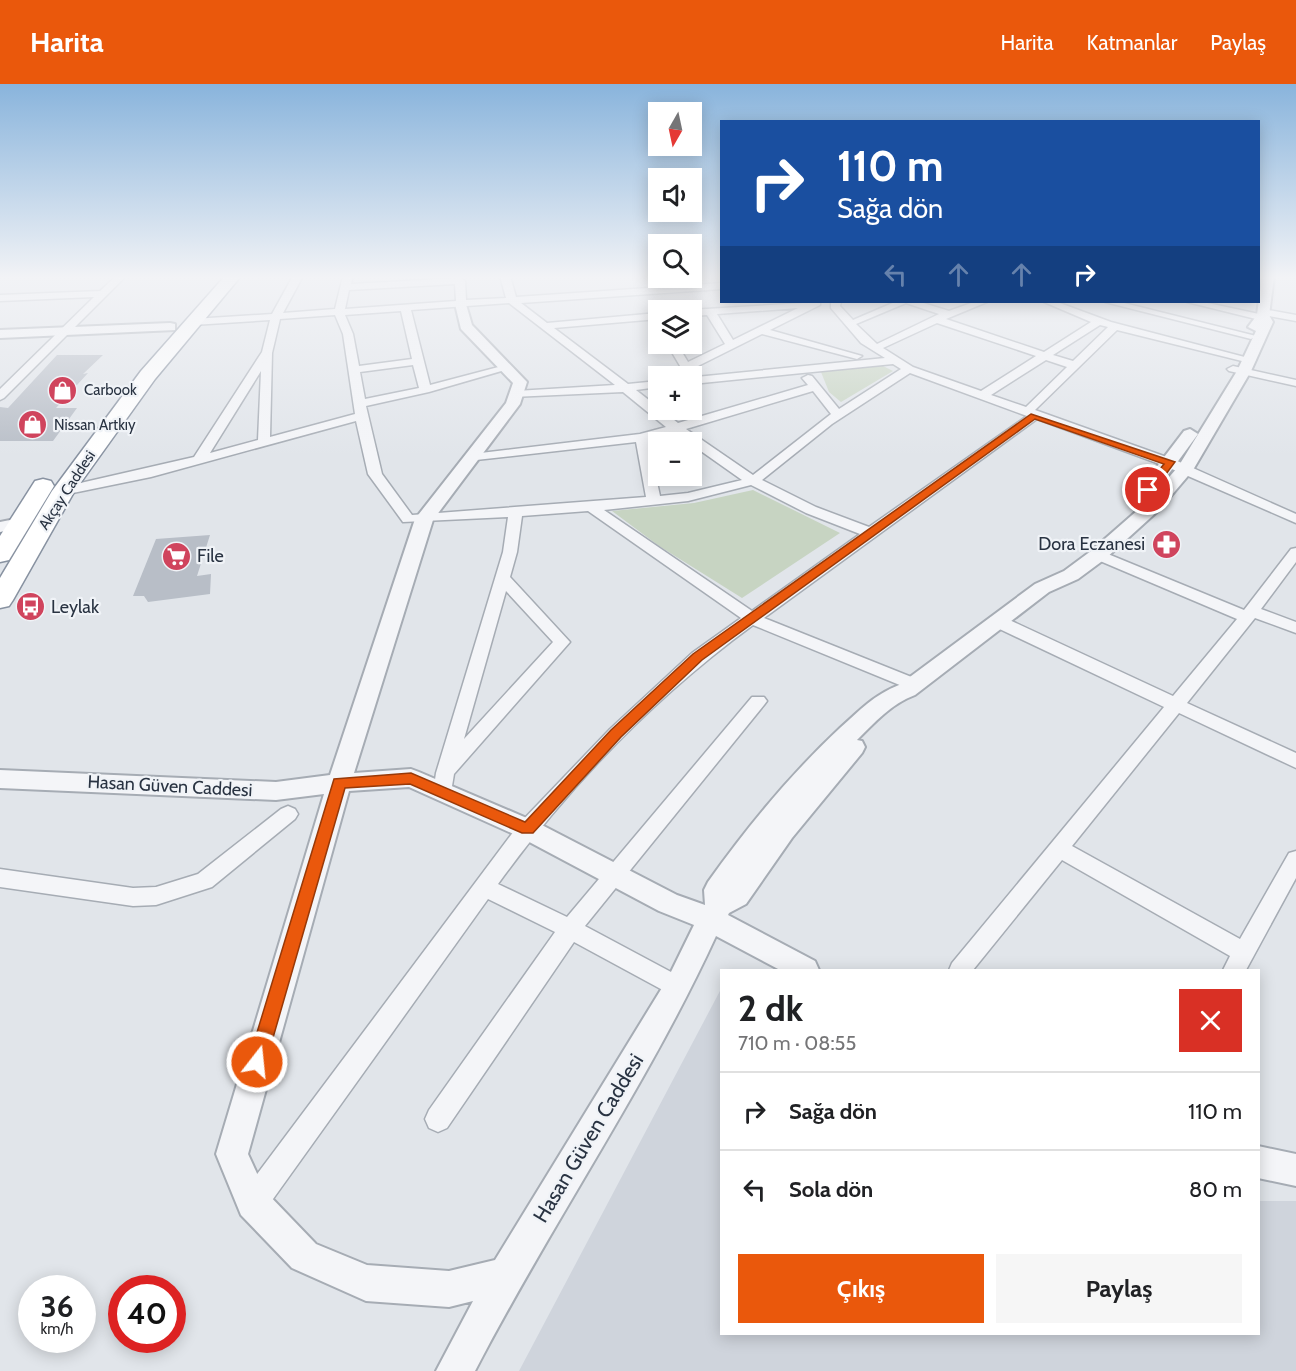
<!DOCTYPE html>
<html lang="tr">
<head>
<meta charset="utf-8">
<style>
  body { margin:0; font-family:Cabin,sans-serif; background:#f6f6f6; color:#202124; height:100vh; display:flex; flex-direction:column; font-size:22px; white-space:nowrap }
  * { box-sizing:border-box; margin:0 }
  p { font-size:20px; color:#757577 }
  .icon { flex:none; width:33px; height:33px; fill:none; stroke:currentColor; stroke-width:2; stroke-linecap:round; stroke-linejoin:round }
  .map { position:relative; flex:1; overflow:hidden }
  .drawer { position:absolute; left:720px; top:885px; width:540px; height:366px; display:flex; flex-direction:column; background:#fff; border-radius:0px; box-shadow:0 3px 15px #0003 }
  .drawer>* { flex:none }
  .banner { position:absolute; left:720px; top:36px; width:540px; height:183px; border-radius:0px; box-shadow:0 3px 15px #0003; background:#1a4fa0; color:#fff; overflow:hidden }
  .needle { width:39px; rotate:189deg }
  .fabs { position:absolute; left:648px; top:18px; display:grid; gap:12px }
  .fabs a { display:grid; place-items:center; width:54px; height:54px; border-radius:0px; background:#fff; box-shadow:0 3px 15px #0003; font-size:30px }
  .speed { position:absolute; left:18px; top:1191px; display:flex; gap:12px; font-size:30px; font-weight:700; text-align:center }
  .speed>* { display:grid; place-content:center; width:78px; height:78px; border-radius:50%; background:#fff; box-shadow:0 3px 15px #0003; line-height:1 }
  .speed small { font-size:15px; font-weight:400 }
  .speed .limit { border:9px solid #d22; background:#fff; color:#111 }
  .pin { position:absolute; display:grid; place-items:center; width:51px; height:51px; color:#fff; margin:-26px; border:3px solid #fff; border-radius:50%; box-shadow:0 2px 6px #0007 }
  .me { position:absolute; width:66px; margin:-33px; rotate:16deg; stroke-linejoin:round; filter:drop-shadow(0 0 4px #0008) }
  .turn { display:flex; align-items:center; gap:21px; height:126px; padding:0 18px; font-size:27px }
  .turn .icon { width:78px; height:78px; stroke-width:2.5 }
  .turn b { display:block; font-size:42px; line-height:51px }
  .lanes { display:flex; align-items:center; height:57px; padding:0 18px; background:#0003; justify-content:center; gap:30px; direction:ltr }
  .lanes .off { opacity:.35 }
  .round { display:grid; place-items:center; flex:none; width:63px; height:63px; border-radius:0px; background:#f6f6f6 }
  .head { display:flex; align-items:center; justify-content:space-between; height:102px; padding:0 18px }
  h1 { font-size:36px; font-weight:700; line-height:45px }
  .action { display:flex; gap:12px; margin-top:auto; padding:12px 18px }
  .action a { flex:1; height:69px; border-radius:0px; background:#ea580c; color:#fff; font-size:24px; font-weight:700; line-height:69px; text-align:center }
  .action a+a { background:#f6f6f6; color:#202124 }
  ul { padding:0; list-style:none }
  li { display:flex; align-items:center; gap:18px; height:78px; padding:0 18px; border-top:2px solid #e0e0e0 }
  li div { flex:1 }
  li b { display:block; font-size:22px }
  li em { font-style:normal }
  header { display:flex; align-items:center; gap:36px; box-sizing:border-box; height:84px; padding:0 30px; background:#ea580c; color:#fff }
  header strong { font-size:28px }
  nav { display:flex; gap:33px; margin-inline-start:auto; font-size:21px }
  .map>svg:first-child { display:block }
  .built { fill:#cfd4dc }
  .green { fill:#c7d4c2 }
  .building { fill:#b8bec7 }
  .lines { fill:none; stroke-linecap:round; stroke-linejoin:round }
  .minor-casing { stroke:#a6acb4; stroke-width:3 }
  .tertiary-casing { stroke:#a6acb4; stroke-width:4 }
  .trunk-casing { stroke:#8892a1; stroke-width:3 }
  .minor { fill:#f4f5f8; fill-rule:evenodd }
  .tertiary { fill:#f4f5f8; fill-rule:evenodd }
  .trunk { fill:#fff; fill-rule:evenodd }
  .route { fill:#ea580c; stroke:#983908; stroke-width:1.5 }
  .labels { text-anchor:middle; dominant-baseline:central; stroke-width:4.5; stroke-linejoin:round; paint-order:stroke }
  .far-poi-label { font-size:15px; fill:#293342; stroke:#f0f3f7; text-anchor:start }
  .far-street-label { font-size:15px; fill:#293342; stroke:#f0f3f7 }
  .poi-label { font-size:18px; fill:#293342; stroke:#f0f3f7; text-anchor:start }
  .street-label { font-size:18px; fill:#293342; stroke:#f0f3f7 }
  .near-street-label { font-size:21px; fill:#293342; stroke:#f0f3f7 }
</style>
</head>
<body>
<header>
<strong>Harita</strong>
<nav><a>Harita</a><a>Katmanlar</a><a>Paylaş</a></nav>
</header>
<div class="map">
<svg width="1296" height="1287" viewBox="0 0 1296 1287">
  <rect width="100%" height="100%" fill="#e1e5ea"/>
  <path class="built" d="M721 905 722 1250H1258L1259 1117H1296V1287H519Z"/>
  <g class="green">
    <path d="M881 281 893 287 841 318 829 308 821 288Z"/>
    <path d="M753 406 840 449 742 514 659 462 612 427 694 419Z"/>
  </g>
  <g class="building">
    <path d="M57 271H103L83 290 88 289 56 324H77L53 357H0V323L8 324Z"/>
    <path d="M210 451 197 492 211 490 210 510 148 518 144 512H133L156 455Z"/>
  </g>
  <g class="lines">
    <defs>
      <g id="minor">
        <path d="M116 192H126L4 314 0 316V305L94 213 0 217V211L100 207Z"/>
        <path d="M293 192H303L283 229 335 225 343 192H353L351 200 460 194 465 197 466 216 506 214 500 192H510L516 213 722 199V205L521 219 547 239 658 229V235L554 244 628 300 658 297V303L636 306 678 339 808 301 802 294 808 291 812 292 839 325 901 285 893 280 692 300V292H686L667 260H677L688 278 725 260 707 231 692 232 690 226 820 218V221L770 246 862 272 857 275 762 250 692 285 696 293 885 274 861 259 831 224V218H841L840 222 853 236 895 218H920L949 227 974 218H987L946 235 1044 268 1091 238 1044 218H1057L1111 238 1256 276 1250 279 1117 246 1035 326 1175 376 1296 430V439L1165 382 1037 335 764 534 919 596 922 600 919 604H907L753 541C656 612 569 702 498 800L567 833 752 613H764L767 617 764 621 585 842 686 896 689 903 686 910 678 913 670 910 574 858 447 1044 438 1048 429 1044 425 1035 429 1026 555 848 488 815 263 1129 253 1132 243 1129 240 1119 243 1109 520 739 610 645 692 569 741 534 588 427 522 432 517 468 510 493 570 558 454 690 450 714 443 716 436 714 433 709 436 689 503 468 508 433 403 438 368 390 356 337 151 393 63 411 56 407 63 403 194 373 262 268 270 236 193 241 188 238 193 235 272 230ZM455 200 456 217 345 225 349 206ZM509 219 615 301 516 307 510 311 512 313 623 308 666 343 640 350 472 370 466 374 467 377 636 358 646 413 412 431 382 390 366 322 429 308 512 284 506 281 430 301 411 226ZM906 219 939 230 877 260 856 240ZM798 224 733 256 717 230ZM401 227 412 275 359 282 353 250 345 231ZM335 231 343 250 355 330 270 353 272 269 280 235ZM937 239 1036 272 981 307 913 283 883 264ZM1100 241 1108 243 1073 277 1053 271ZM1046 276 1067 283 1026 323 991 311ZM413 281 419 304 365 315 360 288ZM261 287 258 356 210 369ZM910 289 1027 332 869 443 816 423 762 396 832 340ZM813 307 831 330 753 391 686 345ZM674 348 742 396 688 409 660 412 648 356ZM751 401 806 429 860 450 752 527 604 426 688 417ZM506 507 553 558 464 655Z"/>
        <path d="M1105 218H1120L1256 252 1251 255Z"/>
        <path d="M1187 218H1203L1259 230V226L1263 225 1296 231V237L1264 231V235L1260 236Z"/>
        <path d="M1233 282 1296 296V302L1229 287 1227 285Z"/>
        <path d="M1296 464V478L1261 525 1296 538V549L1255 534 1187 619 1296 669V684L1179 629 1072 762 1240 855 1289 769 1296 767V794L1246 886H1223L1230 872 1062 776 973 886H949L952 879 1164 623 991 541 989 537 991 533H1003L1173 612 1237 535 1093 474 1091 471 1093 468H1103L1244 526 1291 465Z"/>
        <path d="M288 722 295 725 298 730 295 735 212 803 156 821 133 822 0 803V785L133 804 156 803 198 790 281 725Z"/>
      </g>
      <g id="tertiary">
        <path d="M1262 192H1274L1269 231 1273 238 1251 287 1193 386 1159 426 1105 475 1078 495 1049 508 915 611C891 620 875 638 857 656L862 657 865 663 862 669 792 754 746 820 729 829 728 831 815 877 819 886H780L716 852C647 1002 551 1140 475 1287H436L473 1217 449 1223 366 1217 292 1184 241 1131 216 1070 324 710 276 716 0 704V686L276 698 330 691 415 435 506 319 513 299 461 245 455 220 457 217H465L472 241 527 298 520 320 433 436 354 689 411 685 419 688 536 738 677 811 705 821 704 806 708 798C747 743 790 691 840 644 859 627 875 610 899 601L1035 500 1064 487 1091 467 1147 418 1178 383 1237 287 1256 247 1248 243 1257 231ZM409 703 518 752 659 827 694 841 668 894 495 1176 449 1187 367 1181 316 1160 265 1107 248 1070 349 707Z"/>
        <path d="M170 239 175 240V246L0 254V246Z"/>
        <path d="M1190 345 1198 350 1151 414H1139L1137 410 1139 406 1184 347Z"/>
        <path d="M20 434 26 435 29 439 26 443 0 448V438Z"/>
        <path d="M1258 1062 1296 1070V1102L1258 1094Z"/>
      </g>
      <g id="trunk">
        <path d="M225 192H241L155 295 74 408 13 516 9 522 0 524V494L52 407 141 287Z"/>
        <path d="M43 395 51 397 54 402 9 476 0 478V452L35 397Z"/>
      </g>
    </defs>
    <use href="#minor" class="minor-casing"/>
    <use href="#tertiary" class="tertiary-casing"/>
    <use href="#trunk" class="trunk-casing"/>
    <use href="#minor" class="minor"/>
    <use href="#tertiary" class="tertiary"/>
    <use href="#trunk" class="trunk"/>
  </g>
  <linearGradient id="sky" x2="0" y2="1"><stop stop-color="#89b4dc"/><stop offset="0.52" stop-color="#f2f3f6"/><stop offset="1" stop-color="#f2f3f6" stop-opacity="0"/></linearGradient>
  <rect width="1296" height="372" fill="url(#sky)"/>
  <path class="route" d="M1031 330 1175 378 1152 409H1145L1143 406 1164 380 1035 335 702 576 621 653 533 749H522L410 700 345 704 266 978 263 984 257 987 250 984 248 978 334 695 411 689 525 738 611 646 693 570Z"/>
  <defs>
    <symbol id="shop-disc" viewBox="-11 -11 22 22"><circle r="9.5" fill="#d0445d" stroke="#f0f3f7"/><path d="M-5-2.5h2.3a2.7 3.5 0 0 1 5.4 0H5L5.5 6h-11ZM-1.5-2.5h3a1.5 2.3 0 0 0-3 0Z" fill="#fff"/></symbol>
    <symbol id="pharmacy-disc" viewBox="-11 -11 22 22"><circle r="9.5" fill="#d0445d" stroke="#f0f3f7"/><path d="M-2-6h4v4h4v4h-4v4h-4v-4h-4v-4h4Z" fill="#fff"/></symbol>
    <symbol id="supermarket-disc" viewBox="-11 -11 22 22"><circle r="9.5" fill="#d0445d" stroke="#f0f3f7"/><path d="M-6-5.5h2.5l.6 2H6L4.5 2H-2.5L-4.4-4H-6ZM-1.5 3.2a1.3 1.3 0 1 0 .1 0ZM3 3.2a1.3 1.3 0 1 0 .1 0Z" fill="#fff"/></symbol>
    <symbol id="bus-disc" viewBox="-11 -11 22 22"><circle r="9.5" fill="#d0445d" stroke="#f0f3f7"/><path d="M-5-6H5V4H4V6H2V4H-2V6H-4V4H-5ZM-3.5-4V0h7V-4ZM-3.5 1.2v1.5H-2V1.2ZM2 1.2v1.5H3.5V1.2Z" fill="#fff"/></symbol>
  </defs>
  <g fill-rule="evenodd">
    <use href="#shop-disc" x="46" y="290" width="33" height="33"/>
    <use href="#shop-disc" x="16" y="324" width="33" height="33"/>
    <use href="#pharmacy-disc" x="1150" y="444" width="33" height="33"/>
    <use href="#supermarket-disc" x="160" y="456" width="33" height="33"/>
    <use href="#bus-disc" x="14" y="506" width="33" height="33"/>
  </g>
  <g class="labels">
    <g class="far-poi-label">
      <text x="84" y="306">Carbook</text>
      <text x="54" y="341">Nissan Artkıy</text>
    </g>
    <g class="far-street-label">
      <text transform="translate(67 406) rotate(-57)">Akçay Caddesi</text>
    </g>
    <g class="poi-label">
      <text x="1145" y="460" text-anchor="end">Dora Eczanesi</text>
      <text x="197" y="472">File</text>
      <text x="51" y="523">Leylak</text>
    </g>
    <g class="street-label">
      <text transform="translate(170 702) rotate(3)">Hasan Güven Caddesi</text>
    </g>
    <g class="near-street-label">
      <text transform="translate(588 1054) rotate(-59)">Hasan Güven Caddesi</text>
    </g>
  </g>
</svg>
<div class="fabs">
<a><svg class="needle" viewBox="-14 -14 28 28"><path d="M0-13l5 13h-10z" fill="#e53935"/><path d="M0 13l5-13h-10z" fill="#757577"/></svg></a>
<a><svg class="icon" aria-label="sound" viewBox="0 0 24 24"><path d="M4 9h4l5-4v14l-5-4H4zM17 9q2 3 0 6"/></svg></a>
<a><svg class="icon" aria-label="search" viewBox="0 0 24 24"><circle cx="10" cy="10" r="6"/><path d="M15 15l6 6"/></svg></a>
<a><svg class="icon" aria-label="layers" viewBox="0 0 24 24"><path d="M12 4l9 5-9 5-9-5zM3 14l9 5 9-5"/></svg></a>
<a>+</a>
<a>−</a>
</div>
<div class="speed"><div>36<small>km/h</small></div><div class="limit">40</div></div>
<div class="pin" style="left:1148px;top:406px;background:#d93025"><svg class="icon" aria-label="arrive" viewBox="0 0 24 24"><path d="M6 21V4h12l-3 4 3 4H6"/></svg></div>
<svg class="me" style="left:257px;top:978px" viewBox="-20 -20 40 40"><circle r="17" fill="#ea580c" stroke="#fff" stroke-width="3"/><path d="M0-11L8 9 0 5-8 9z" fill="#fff"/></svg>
<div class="banner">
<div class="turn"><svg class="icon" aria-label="right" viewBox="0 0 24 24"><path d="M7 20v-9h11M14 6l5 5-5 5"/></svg><div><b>110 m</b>Sağa dön</div></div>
<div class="lanes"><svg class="icon off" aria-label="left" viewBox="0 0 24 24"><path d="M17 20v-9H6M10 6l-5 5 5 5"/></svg><svg class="icon off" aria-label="ahead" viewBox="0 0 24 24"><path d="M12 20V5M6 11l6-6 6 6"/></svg><svg class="icon off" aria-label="ahead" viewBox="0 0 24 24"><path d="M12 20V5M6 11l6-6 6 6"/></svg><svg class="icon" aria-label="right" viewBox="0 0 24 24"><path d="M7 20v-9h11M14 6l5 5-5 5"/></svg></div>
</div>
<section class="drawer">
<div class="head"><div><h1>2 dk</h1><p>710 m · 08:55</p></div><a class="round" style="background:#d93025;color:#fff"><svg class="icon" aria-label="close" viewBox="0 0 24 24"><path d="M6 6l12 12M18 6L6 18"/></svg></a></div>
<ul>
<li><svg class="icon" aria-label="right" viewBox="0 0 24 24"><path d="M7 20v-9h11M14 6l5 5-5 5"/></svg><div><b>Sağa dön</b></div><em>110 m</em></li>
<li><svg class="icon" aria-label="left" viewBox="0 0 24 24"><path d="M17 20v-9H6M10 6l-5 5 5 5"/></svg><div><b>Sola dön</b></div><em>80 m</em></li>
</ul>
<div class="action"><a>Çıkış</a><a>Paylaş</a></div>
</section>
</div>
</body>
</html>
